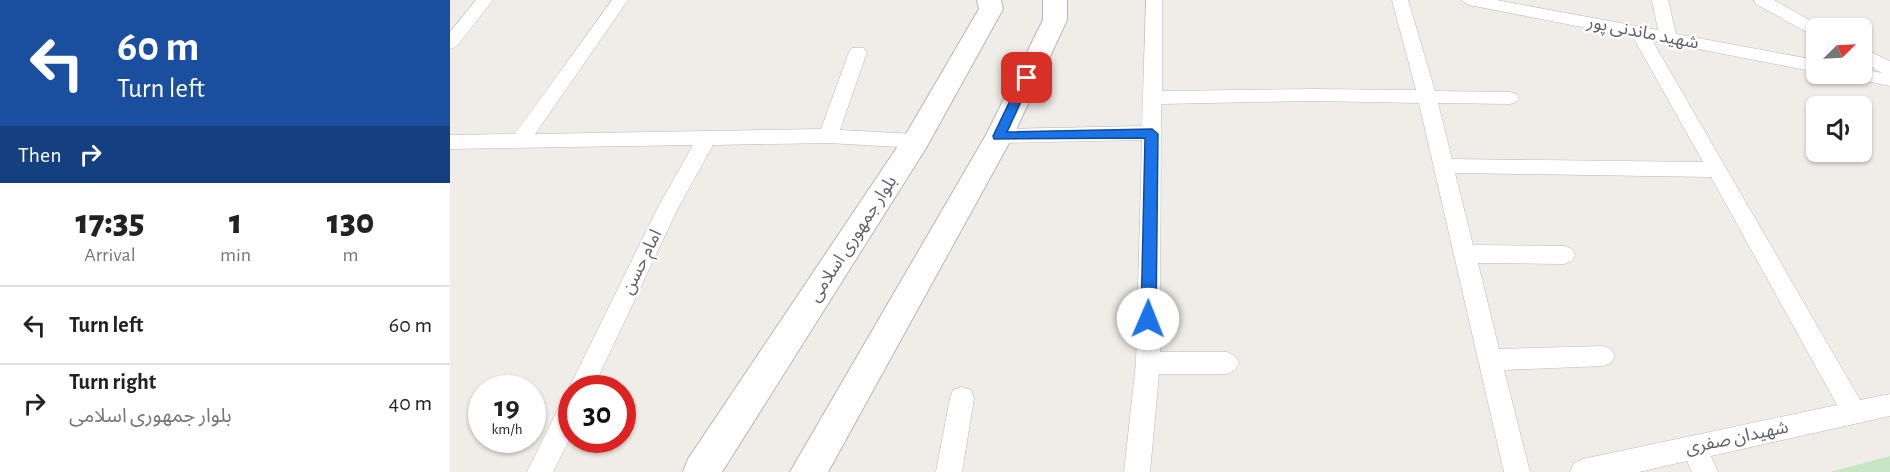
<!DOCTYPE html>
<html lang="en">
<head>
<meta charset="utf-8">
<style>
  body { margin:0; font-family:"Alegreya Sans","Noto Sans Arabic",sans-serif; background:#f6f6f6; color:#222; height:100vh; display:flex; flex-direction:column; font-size:22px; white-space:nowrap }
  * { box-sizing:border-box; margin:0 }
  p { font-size:20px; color:#767676 }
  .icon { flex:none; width:33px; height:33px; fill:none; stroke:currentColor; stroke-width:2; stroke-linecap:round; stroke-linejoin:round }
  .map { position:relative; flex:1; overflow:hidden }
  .sheet { display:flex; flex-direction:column; background:#fff; width:450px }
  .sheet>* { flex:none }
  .top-card { background:#1a4fa0; color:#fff; overflow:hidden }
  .needle { width:39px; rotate:66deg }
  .controls { position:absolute; left:1356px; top:18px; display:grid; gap:12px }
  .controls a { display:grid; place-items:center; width:66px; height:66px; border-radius:9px; background:#fff; box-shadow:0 2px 4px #0004; font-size:30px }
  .speed { position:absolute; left:18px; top:375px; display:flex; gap:12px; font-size:30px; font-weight:700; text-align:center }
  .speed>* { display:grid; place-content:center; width:78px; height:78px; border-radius:50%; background:#fff; box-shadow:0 2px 4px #0004; line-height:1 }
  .speed small { font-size:15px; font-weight:400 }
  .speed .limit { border:9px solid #d22; background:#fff; color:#111 }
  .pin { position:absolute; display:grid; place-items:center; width:51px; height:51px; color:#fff; margin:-26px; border-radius:12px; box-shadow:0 3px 9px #0006 }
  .me { position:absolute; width:66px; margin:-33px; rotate:1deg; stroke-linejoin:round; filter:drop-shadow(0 0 4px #0008) }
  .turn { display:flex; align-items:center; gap:21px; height:126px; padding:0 18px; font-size:27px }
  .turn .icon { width:78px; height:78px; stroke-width:2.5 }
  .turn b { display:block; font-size:42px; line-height:51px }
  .then { display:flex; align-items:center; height:57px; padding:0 18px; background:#0003; gap:12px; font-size:22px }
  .eta { display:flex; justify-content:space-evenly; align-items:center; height:102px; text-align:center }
  .eta b { font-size:36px; font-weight:800; line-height:42px }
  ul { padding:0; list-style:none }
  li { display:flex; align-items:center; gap:18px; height:78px; padding:0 18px; border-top:2px solid #e0e0e0 }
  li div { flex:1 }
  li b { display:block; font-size:22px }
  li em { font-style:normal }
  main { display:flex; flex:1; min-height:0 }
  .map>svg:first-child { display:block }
  .green { fill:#c8e5c6 }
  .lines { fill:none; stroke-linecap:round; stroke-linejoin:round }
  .minor-casing { stroke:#b5b8bb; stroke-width:1 }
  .secondary-casing { stroke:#b4b7bb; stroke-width:2 }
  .minor { fill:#fff; fill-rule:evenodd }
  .secondary { fill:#fff; fill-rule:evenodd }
  .route { fill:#1a73e8; stroke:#114b97; stroke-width:1.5 }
  .labels { text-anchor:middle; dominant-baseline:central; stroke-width:4.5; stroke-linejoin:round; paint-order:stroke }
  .street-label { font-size:18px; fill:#5f6367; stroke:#fff }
</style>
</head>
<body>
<main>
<section class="sheet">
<div class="top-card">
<div class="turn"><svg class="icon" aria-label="left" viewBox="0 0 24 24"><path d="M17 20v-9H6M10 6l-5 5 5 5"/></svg><div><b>60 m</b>Turn left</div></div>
<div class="then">Then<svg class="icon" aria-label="right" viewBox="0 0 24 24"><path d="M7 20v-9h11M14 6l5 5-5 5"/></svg></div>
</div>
<div class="eta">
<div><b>17:35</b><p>Arrival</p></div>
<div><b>1</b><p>min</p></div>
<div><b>130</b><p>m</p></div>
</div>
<ul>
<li><svg class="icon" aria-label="left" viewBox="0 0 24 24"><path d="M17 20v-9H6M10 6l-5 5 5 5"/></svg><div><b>Turn left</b></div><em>60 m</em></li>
<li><svg class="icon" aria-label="right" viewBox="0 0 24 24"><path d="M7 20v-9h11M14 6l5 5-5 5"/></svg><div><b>Turn right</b><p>بلوار جمهوری اسلامی</p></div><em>40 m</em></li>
</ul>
</section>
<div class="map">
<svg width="1440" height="472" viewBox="0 0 1440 472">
  <rect width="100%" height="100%" fill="#f0ede8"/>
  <path class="green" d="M1440 456V472H1380Z"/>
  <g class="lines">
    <defs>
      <g id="minor">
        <path d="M26 0H43L6 47 0 49V32Z"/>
        <path d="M162 0H178L85 134 371 129 399 52 402 48H414L417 52 390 130 466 134 473 136 476 141 473 146 466 148 378 143 263 145 228 208 143 388H122V394L119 388 123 380 208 207 243 145 0 149V135L65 134Z"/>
        <path d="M696 0H712V91L864 89 966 90 942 0H958L985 91 1060 92 1066 94 1069 98 1066 102 1060 104 988 103 1002 159 1253 162 1183 37 1019 5 1011 0H1046L1208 30 1202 0H1218L1226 34 1366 60V72L1202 40 1410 400 1440 394V416L1261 456 1268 472H1242L1237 461 1189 472H1120L1124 463 1133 459 1387 405 1261 177 1005 173 1023 245 1114 246 1122 249 1125 255 1122 261 1114 264 1028 263 1049 349 1153 346 1161 349 1165 356 1161 363 1153 366 1054 370 1080 472H1054L969 103 864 101 711 104 710 352H777L785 356 789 363 785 370 777 374H709L700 472H674L686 363 692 140 549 143 542 141 539 136 542 131 549 129 692 126Z"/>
        <path d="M1304 0H1324L1373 28H1366V35L1360 34 1306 4Z"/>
        <path d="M1412 48 1440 61V86L1402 78 1399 74H1412V69L1432 73 1412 61Z"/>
        <path d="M512 387 521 390 524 398 512 472H486L500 398 503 390Z"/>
        <path d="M122 396V434L103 472H77L113 399Z"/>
      </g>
      <g id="secondary">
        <path d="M527 0H551L553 9 476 148 272 472H233L238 459 456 134 529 9Z"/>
        <path d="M593 0H617V20L563 136 378 472H340L536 135 593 20Z"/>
      </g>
    </defs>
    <use href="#minor" class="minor-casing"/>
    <use href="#secondary" class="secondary-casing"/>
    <use href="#minor" class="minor"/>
    <use href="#secondary" class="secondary"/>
  </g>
  <path class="route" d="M577 74 582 78 557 132 702 129 708 134 706 319 704 324 698 325 693 324 691 319 695 138 544 139 543 136 571 78Z"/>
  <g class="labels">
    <g class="street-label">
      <text transform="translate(1193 33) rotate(11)">شهید ماندنی پور</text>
      <text transform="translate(403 239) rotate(-57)">بلوار جمهوری اسلامی</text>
      <text transform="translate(192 262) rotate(-64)">امام حسن</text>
      <text transform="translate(1287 438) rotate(-12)">شهیدان صفری</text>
    </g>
  </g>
</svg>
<div class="controls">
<a><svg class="needle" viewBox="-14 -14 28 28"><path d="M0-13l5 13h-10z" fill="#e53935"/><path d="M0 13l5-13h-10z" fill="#767676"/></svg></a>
<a><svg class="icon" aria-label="sound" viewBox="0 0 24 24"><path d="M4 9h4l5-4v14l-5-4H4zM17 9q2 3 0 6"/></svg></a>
</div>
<div class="speed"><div>19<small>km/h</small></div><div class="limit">30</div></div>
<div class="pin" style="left:577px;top:78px;background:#d93025"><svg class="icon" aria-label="arrive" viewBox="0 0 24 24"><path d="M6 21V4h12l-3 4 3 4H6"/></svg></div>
<svg class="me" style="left:698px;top:319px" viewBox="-20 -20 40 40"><circle r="19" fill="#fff"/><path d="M0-13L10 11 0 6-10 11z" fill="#1a73e8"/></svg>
</div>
</main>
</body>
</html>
